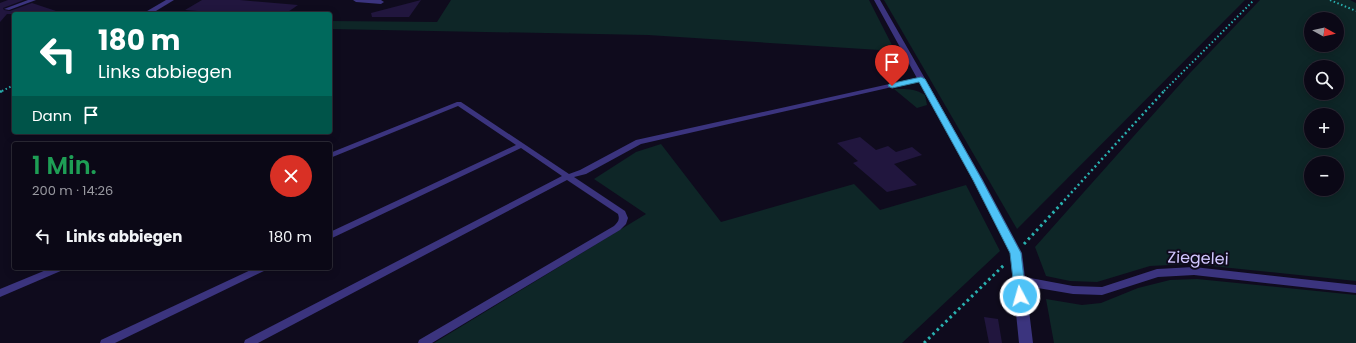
<!DOCTYPE html>
<html lang="de">
<head>
<meta charset="utf-8">
<style>
  body { margin:0; font-family:Poppins,sans-serif; background:#191623; color:#f1f3f6; height:100vh; display:flex; flex-direction:column; font-size:15px; white-space:nowrap }
  * { box-sizing:border-box; margin:0 }
  p { font-size:13px; color:#9a9aa1 }
  .icon { flex:none; width:22px; height:22px; fill:none; stroke:currentColor; stroke-width:2; stroke-linecap:round; stroke-linejoin:round }
  .map { position:relative; flex:1; overflow:hidden }
  .panel { position:absolute; left:12px; top:142px; width:320px; height:128px; display:flex; flex-direction:column; background:#0b0816; border-radius:4px; box-shadow:0 2px 10px #0003,0 0 0 1px #2b2935 }
  .panel>* { flex:none }
  .hud { position:absolute; left:12px; top:12px; width:320px; height:122px; border-radius:4px; box-shadow:0 2px 10px #0003,0 0 0 1px #2b2935; background:#00695c; color:#fff; overflow:hidden }
  .needle { width:26px; rotate:98deg }
  .buttons { position:absolute; left:1304px; top:12px; display:grid; gap:8px }
  .buttons a { display:grid; place-items:center; width:40px; height:40px; border-radius:50%; background:#0b0816; box-shadow:0 2px 10px #0003,0 0 0 1px #2b2935; font-size:20px }
  .pin { position:absolute; display:grid; place-items:center; width:34px; height:34px; color:#fff; margin:-41px -17px; border-radius:50% 50% 50% 0; rotate:-45deg; box-shadow:0 0 4px #0007 }
  .pin .icon { rotate:45deg }
  .me { position:absolute; width:44px; margin:-22px; rotate:354deg; stroke-linejoin:round; filter:drop-shadow(0 0 3px #0008) }
  .turn { display:flex; align-items:center; gap:14px; height:84px; padding:0 20px; font-size:18px }
  .turn .icon { width:52px; height:52px; stroke-width:2.5 }
  .turn b { display:block; font-size:28px; line-height:34px }
  .then { display:flex; align-items:center; height:38px; padding:0 20px; background:#0003; gap:8px; font-size:15px }
  .round { display:grid; place-items:center; flex:none; width:42px; height:42px; border-radius:21px; background:#191623 }
  .headline { display:flex; align-items:center; justify-content:space-between; height:68px; padding:0 20px }
  h1 { font-size:24px; font-weight:600; line-height:30px; color:#1e9e55 }
  ul { padding:0; list-style:none }
  li { display:flex; align-items:center; gap:12px; height:52px; padding:0 20px }
  li div { flex:1 }
  li b { display:block; font-size:15px }
  li em { font-style:normal }
  .map>svg:first-child { display:block }
  .green { fill:#0e2627; fill-rule:evenodd }
  .building { fill:#21163e }
  .lines { fill:none; stroke-linecap:round; stroke-linejoin:round }
  .path-far2 { stroke:#29b1b0; stroke-width:2; stroke-dasharray:1.5 2.5; stroke-linecap:butt }
  .path-far1 { stroke:#29b1b0; stroke-width:2.5; stroke-dasharray:2 3; stroke-linecap:butt }
  .path { stroke:#29b1b0; stroke-width:3; stroke-dasharray:2.5 3.5; stroke-linecap:butt }
  .lane { fill:#3b347e; fill-rule:evenodd }
  .street { fill:#3b347e; fill-rule:evenodd }
  .route { fill:#4fc3f7; stroke:#337fa1 }
  .labels { text-anchor:middle; dominant-baseline:central; stroke-width:4; stroke-linejoin:round; paint-order:stroke }
  .near-street-label { font-size:16px; fill:#d1c7ff; stroke:#0f0b1d }
</style>
</head>
<body>
<div class="map">
<svg width="1356" height="343" viewBox="0 0 1356 343">
  <rect width="100%" height="100%" fill="#0f0b1d"/>
  <g class="green">
    <path d="M451 0H869L895 51 648 35 330 29V21L437 22Z"/>
    <path d="M884 0H1245L1017 229Z"/>
    <path d="M1260 0H1350L1356 3V281L1192 264 1150 266 1097 282 1070 281 1046 276 1035 247 1190 73ZM1311 19H1337V45H1311ZM1311 67H1337V93H1311ZM1311 115H1337V141H1311ZM1311 163H1337V189H1311Z"/>
    <path d="M894 89C906 89 914 88 925 95L927 105 917 108Z"/>
    <path d="M661 144 721 222 854 184 880 210 966 185 1000 251 902 343H434L646 214 594 179 636 152Z"/>
    <path d="M1197 279 1356 295V343H1054L1046 299 1082 305 1101 303 1138 288 1170 280Z"/>
  </g>
  <g class="building">
    <path d="M8 0H24L3 8 4 10 10 11 32 3 59 12V14H7L0 22V3Z"/>
    <path d="M202 0H240L298 5 285 14H235L185 10Z"/>
    <path d="M421 0 409 17H372L371 13Z"/>
    <path d="M860 137 876 150 888 146 896 152 912 147 922 155 894 164 917 185 887 192 853 163 858 161 837 143Z"/>
    <path d="M984 317 998 319 1002 343H989Z"/>
  </g>
  <g class="lines">
    <g class="path-far2">
      <path d="M1330 0 1356 11"/>
      <path d="M2 91 14 85"/>
      <path d="M1164 91 1254 0"/>
    </g>
    <g class="path-far1">
      <path d="M0 92 4 90"/>
      <path d="M1061 204 1165 90"/>
    </g>
    <g class="path">
      <path d="M1024 244 1062 203"/>
      <path d="M924 343 1005 264"/>
    </g>
    <g class="lane">
      <path d="M28 0H36L9 10 4 9Z"/>
      <path d="M921 77 924 79 923 80 641 144 586 174 574 177 625 211 628 218 626 224 620 230 432 343H418L419 340 614 226C618 222 620 220 618 214L567 180 258 343H244L245 340 562 176 521 148 330 239V232L516 145 458 106 330 158V153L457 102H461L569 174 580 170 636 140Z"/>
      <path d="M51 268H65L63 270 0 297V289Z"/>
      <path d="M255 268H268L266 270 115 343H100L101 340Z"/>
    </g>
    <g class="street">
      <path d="M166 0H174L151 14H142Z"/>
      <path d="M353 0H381L384 2 381 4 356 2Z"/>
      <path d="M874 0H880L983 180 1022 253 1025 277 1073 286 1102 287 1157 269 1194 267 1356 285V293L1194 275 1158 277 1102 295 1073 294 1026 286 1033 343H1019L1010 253 973 180Z"/>
    </g>
  </g>
  <path class="route" d="M921 77 925 79 982 180 1021 253 1026 296 1024 299H1016L1015 296 1010 253 973 180 919 82 892 88 888 86 889 84Z"/>
  <g class="labels">
    <g class="near-street-label">
      <text transform="translate(1198 258) rotate(2)">Ziegelei</text>
    </g>
  </g>
</svg>
<div class="buttons">
<a><svg class="needle" viewBox="-14 -14 28 28"><path d="M0-13l5 13h-10z" fill="#e53935"/><path d="M0 13l5-13h-10z" fill="#9a9aa1"/></svg></a>
<a><svg class="icon" aria-label="search" viewBox="0 0 24 24"><circle cx="10" cy="10" r="6"/><path d="M15 15l6 6"/></svg></a>
<a>+</a>
<a>−</a>
</div>
<div class="pin" style="left:892px;top:86px;background:#d93025"><svg class="icon" aria-label="arrive" viewBox="0 0 24 24"><path d="M6 21V4h12l-3 4 3 4H6"/></svg></div>
<svg class="me" style="left:1020px;top:296px" viewBox="-20 -20 40 40"><circle r="17" fill="#4fc3f7" stroke="#fff" stroke-width="3"/><path d="M0-11L8 9 0 5-8 9z" fill="#fff"/></svg>
<div class="hud">
<div class="turn"><svg class="icon" aria-label="left" viewBox="0 0 24 24"><path d="M17 20v-9H6M10 6l-5 5 5 5"/></svg><div><b>180 m</b>Links abbiegen</div></div>
<div class="then">Dann<svg class="icon" aria-label="arrive" viewBox="0 0 24 24"><path d="M6 21V4h12l-3 4 3 4H6"/></svg></div>
</div>
<section class="panel">
<div class="headline"><div><h1>1 Min.</h1><p>200 m · 14:26</p></div><a class="round" style="background:#d93025;color:#fff"><svg class="icon" aria-label="close" viewBox="0 0 24 24"><path d="M6 6l12 12M18 6L6 18"/></svg></a></div>
<ul>
<li><svg class="icon" aria-label="left" viewBox="0 0 24 24"><path d="M17 20v-9H6M10 6l-5 5 5 5"/></svg><div><b>Links abbiegen</b></div><em>180 m</em></li>
</ul>
</section>
</div>
</body>
</html>
